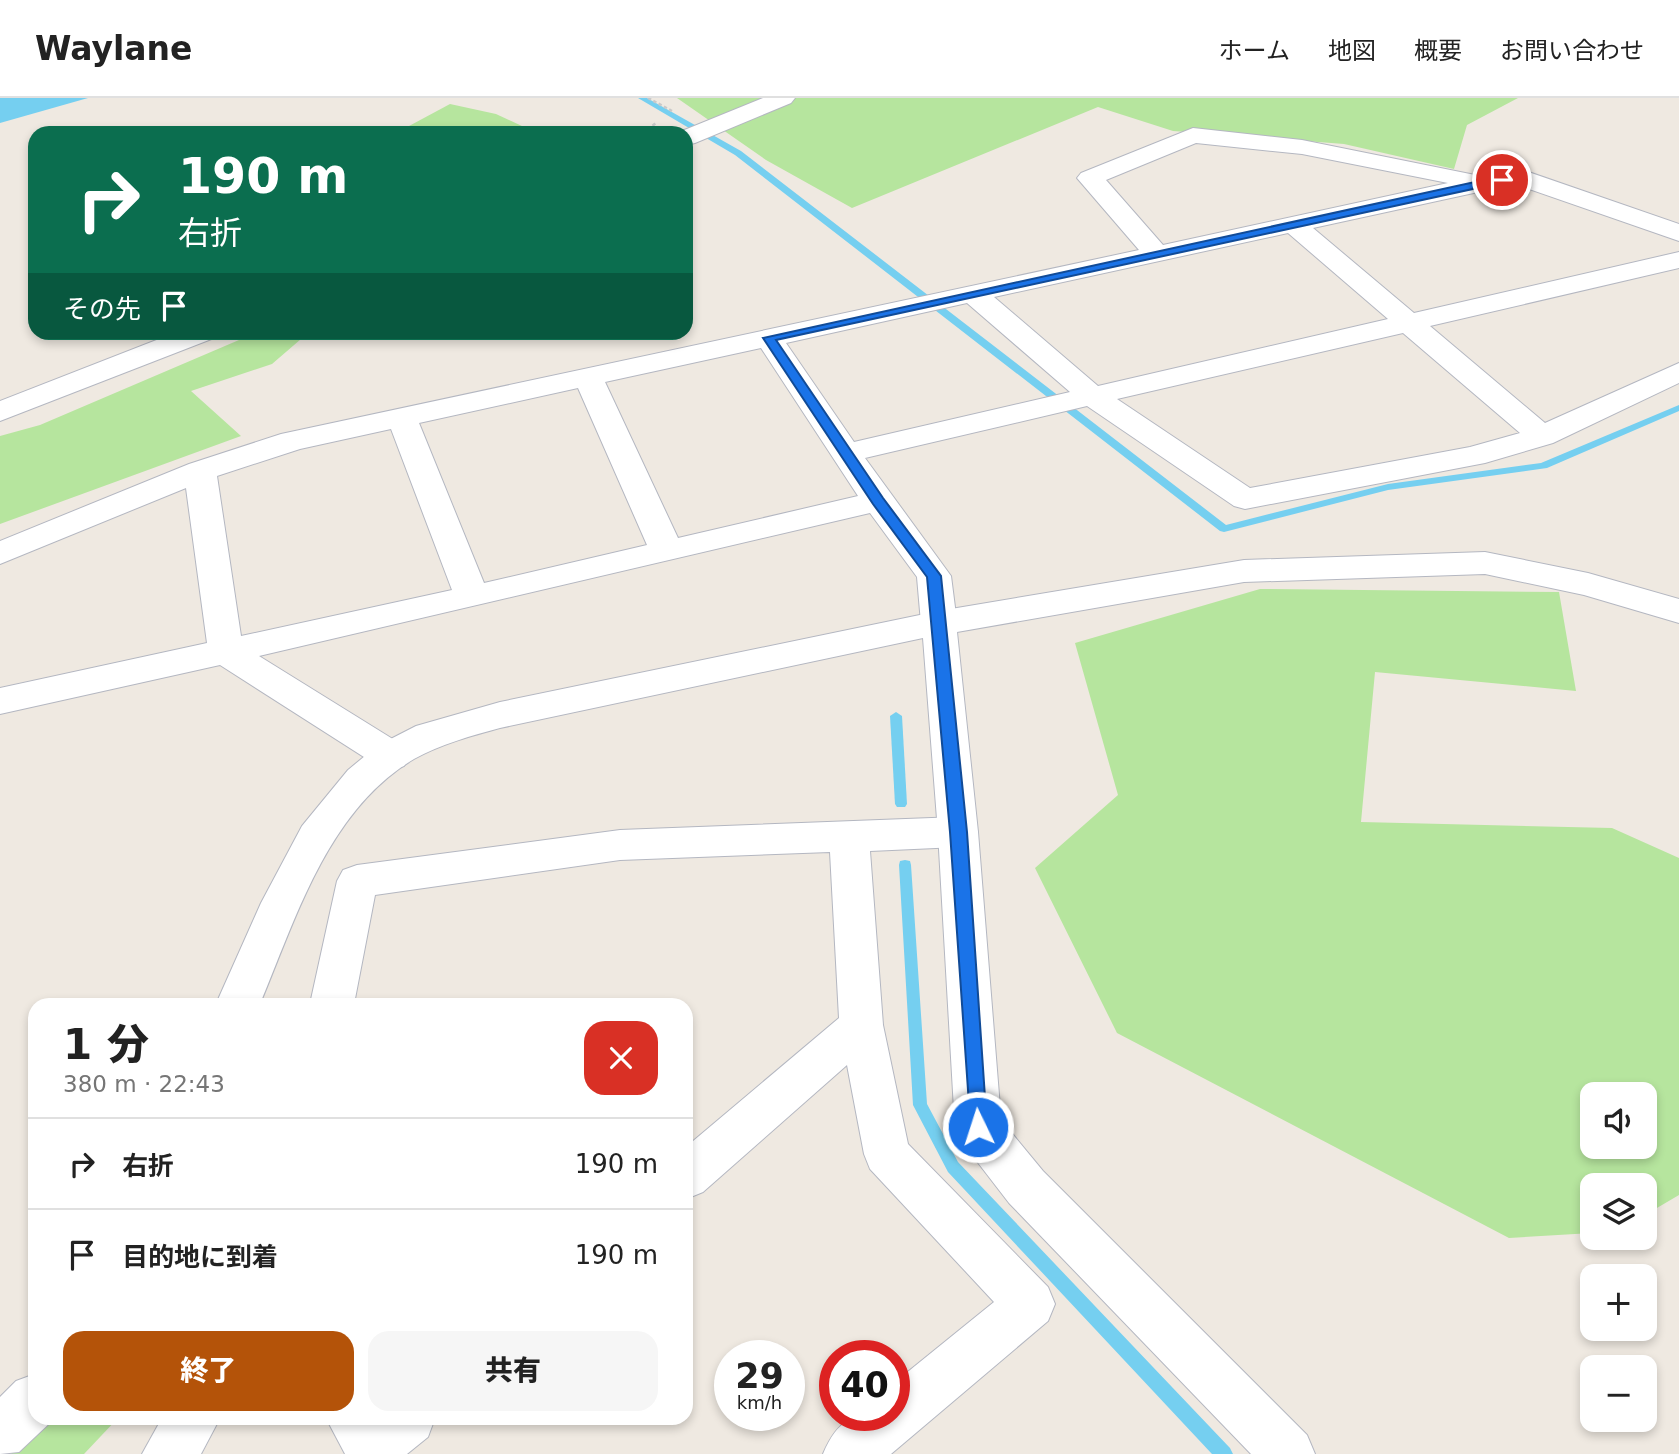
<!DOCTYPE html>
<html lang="ja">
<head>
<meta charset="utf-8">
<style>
  body { margin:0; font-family:"DejaVu Sans","Noto Sans JP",sans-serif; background:#f6f6f6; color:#222; height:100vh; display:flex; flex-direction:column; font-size:26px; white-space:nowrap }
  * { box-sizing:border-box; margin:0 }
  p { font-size:23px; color:#767676 }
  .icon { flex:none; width:38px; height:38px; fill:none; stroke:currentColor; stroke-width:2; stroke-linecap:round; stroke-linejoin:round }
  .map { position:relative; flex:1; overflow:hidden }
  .side { position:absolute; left:28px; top:900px; width:665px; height:427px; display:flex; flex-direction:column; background:#fff; border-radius:21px; box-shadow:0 4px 10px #0003 }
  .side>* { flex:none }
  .banner { position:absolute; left:28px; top:28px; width:665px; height:214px; border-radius:21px; box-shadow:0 4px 10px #0003; background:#0b6e4f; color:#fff; overflow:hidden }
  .fabs { position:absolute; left:1580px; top:984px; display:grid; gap:14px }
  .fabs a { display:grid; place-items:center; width:77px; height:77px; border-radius:14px; background:#fff; box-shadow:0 4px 10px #0003; font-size:35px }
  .speed { position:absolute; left:714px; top:1242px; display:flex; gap:14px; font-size:35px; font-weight:700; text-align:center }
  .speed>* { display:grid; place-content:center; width:91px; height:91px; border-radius:50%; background:#fff; box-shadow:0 4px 10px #0003; line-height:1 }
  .speed small { font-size:18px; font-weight:400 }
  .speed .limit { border:10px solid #d22; background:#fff; color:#111 }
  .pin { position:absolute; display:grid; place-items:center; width:60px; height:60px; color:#fff; margin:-30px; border:4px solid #fff; border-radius:50%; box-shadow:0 2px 7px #0007 }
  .me { position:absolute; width:77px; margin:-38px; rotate:356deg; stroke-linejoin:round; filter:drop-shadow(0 0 5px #0008) }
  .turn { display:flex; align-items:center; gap:24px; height:147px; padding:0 35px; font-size:32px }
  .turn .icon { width:91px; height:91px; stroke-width:2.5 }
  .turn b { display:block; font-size:49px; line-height:60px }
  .then { display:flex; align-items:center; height:66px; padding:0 35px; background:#0003; gap:14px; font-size:26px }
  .round { display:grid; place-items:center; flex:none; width:74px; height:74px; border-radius:21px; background:#f6f6f6 }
  .headline { display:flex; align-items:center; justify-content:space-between; height:119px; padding:0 35px }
  h1 { font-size:42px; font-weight:800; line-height:52px }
  .button { display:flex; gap:14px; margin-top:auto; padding:14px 35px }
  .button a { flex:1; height:80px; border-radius:21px; background:#b45309; color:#fff; font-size:28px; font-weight:800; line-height:80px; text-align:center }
  .button a+a { background:#f6f6f6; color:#222 }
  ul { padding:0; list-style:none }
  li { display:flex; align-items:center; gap:21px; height:91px; padding:0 35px; border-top:2px solid #e0e0e0 }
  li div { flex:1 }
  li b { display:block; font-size:26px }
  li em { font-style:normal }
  header { display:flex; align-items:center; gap:42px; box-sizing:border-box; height:98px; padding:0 35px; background:#fff; border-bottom:2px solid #e0e0e0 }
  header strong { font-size:33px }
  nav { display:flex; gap:38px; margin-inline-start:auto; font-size:24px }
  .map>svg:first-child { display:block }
  .green { fill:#b6e59e; fill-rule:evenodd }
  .water { fill:#75cff0 }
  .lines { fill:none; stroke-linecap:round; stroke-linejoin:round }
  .stream { fill:#75cff0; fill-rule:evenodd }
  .minor-casing { stroke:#b4b7c1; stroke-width:2 }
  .tertiary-casing { stroke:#b4b7c1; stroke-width:2 }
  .secondary-casing { stroke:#b4b7c1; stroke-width:2 }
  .path { stroke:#c9c9c9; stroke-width:2.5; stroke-dasharray:3.5 2.5; stroke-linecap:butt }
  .minor { fill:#fff; fill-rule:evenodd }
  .tertiary { fill:#fff; fill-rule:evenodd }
  .secondary { fill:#fff; fill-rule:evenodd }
  .route { fill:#1a73e8; stroke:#114b97; stroke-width:2 }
</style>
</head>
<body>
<header>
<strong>Waylane</strong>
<nav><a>ホーム</a><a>地図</a><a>概要</a><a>お問い合わせ</a></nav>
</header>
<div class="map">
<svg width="1679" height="1356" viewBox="0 0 1679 1356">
  <rect width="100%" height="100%" fill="#efe9e1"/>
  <g class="green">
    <path d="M677 0H1518L1467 27 1454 71 1344 46 1173 33 1098 9 852 110 766 62Z"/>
    <path d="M450 6 496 16 537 35H396Z"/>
    <path d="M245 235H308L272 266 191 293 241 338 0 426V338L40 327 246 239Z"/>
    <path d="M1260 491 1559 494 1576 593 1375 574 1361 724 1612 730 1679 760V1097L1645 1117V1087H1592V1135L1509 1140 1117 935 1035 770 1118 697 1075 545ZM1592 996H1645V1048H1592Z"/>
    <path d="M43 1320H118L84 1356H11Z"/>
  </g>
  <path class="water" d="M0 0H88L0 25Z"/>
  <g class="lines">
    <g class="stream">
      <path d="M638 0H647L741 53 1226 427 1388 386 1541 365 1679 307V313L1547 370 1388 392 1224 434 1220 433 735 57Z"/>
      <path d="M896 614 902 618 907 706 905 709H897L895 706 890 618Z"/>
      <path d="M905 762 910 763 911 767 927 1006 958 1064 1230 1350 1233 1356H1212L948 1074 913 1007 899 767 900 763Z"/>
    </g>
    <defs>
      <g id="minor">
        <path d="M1193 30 1302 42 1480 78 1517 70 1679 126V143L1515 86 1313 130 1414 215 1679 154V170L1430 228 1545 325 1679 265V285L1553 345 1485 365 1245 411 1234 408 1087 308 865 360 951 478 957 525 951 533 939 537 927 533 921 525 917 479 870 415 259 558 404 648 410 658 404 668 391 672 378 668 220 567 0 616V590L207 545 186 390 0 466V443L189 366 281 336 1139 152 1077 80 1081 75ZM1196 45 1302 56 1448 85 1163 147 1106 82ZM1288 135 1388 221 1098 288 994 199ZM967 205 1070 294 854 344 786 245ZM1403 235 1520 335 1470 349 1250 390 1117 301ZM761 250 858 398 678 440 605 284ZM578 290 647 447 484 485 419 325ZM391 331 452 492 241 538 217 378 300 351Z"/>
        <path d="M958 719 972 723 978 734 972 745 958 749 870 753 883 927 908 1046 1048 1189 1055 1206 1048 1223 891 1356H823C840 1316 855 1318 894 1318V1285L994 1204 870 1071 864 1056 847 967 703 1094 686 1101V1049L839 920 830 754 620 762 375 797 354 906H310L337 783 343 772 357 767 620 732Z"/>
        <path d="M162 1320H220L201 1356H142Z"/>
        <path d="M326 1320H435L428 1339 407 1356H345Z"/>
      </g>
      <g id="tertiary">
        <path d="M1485 454 1588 475 1679 501V525L1584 497 1485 476 1244 484 957 534 978 734 1001 1022 1043 1073 1307 1337 1315 1356H1251L1009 1105 962 1044 955 1029 938 734 923 540 500 630C471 638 441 646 414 661 328 712 296 820 260 906H216L261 805 302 728 348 672 377 648 416 628 500 604 939 513 1244 462Z"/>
        <path d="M35 1276V1320L54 1321 19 1354 0 1356V1299L16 1283Z"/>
      </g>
      <g id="secondary">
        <path d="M763 0H795L791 5 695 45 686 47V35H677Z"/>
        <path d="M177 234H218L214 240 0 323V303Z"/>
      </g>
    </defs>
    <use href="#minor" class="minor-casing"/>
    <use href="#tertiary" class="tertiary-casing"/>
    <use href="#secondary" class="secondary-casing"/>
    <g class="path">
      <path d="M648 0 672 13"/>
      <path d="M643 35 656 25"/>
    </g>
    <use href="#minor" class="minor"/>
    <use href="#tertiary" class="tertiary"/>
    <use href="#secondary" class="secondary"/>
  </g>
  <path class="route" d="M1502 78 1507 82 1505 84 776 242 883 400 941 478 967 734 987 1029 985 1035 978 1037 971 1035 950 734 927 479 873 406 763 240Z"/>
</svg>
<div class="fabs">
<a><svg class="icon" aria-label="sound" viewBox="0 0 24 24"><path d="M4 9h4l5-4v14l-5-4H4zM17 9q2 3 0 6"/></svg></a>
<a><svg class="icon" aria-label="layers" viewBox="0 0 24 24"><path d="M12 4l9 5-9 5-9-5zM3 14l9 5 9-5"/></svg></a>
<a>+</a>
<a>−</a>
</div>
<div class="speed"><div>29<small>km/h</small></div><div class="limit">40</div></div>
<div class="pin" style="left:1502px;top:82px;background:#d93025"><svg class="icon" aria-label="arrive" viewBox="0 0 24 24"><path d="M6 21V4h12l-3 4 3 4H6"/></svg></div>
<svg class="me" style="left:978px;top:1029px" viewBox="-20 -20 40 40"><circle r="17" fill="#1a73e8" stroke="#fff" stroke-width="3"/><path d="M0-11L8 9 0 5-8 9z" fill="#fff"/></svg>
<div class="banner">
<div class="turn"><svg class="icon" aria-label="right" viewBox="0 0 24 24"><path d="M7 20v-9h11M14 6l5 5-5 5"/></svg><div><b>190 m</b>右折</div></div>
<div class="then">その先<svg class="icon" aria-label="arrive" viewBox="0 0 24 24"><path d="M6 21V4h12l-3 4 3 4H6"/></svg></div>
</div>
<section class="side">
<div class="headline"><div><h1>1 分</h1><p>380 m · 22:43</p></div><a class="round" style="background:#d93025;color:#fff"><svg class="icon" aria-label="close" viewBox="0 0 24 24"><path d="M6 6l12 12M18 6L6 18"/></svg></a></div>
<ul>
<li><svg class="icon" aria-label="right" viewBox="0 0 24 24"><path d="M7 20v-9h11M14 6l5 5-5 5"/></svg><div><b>右折</b></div><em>190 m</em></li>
<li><svg class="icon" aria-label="arrive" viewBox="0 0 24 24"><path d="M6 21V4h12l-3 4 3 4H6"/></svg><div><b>目的地に到着</b></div><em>190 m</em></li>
</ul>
<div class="button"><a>終了</a><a>共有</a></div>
</section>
</div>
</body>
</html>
